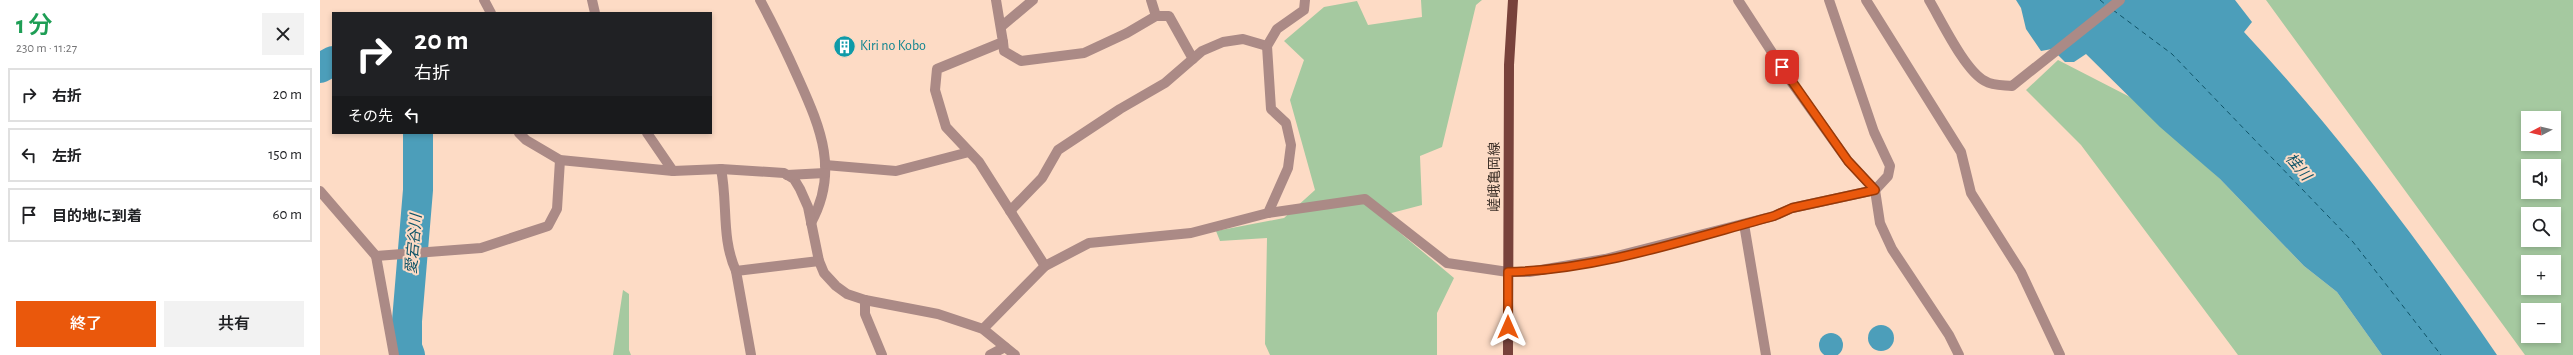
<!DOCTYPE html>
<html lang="ja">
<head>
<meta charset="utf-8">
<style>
  body { margin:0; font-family:"Alegreya Sans","Noto Sans JP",sans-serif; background:#f2f2f2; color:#202124; height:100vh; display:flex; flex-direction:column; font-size:15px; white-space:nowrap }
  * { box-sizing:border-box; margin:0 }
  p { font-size:13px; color:#757577 }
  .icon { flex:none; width:22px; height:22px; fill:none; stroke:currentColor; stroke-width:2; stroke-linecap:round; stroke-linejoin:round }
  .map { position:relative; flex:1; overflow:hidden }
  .panel { display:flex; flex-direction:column; background:#fff; width:320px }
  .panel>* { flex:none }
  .banner { position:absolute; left:12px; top:12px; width:380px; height:122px; border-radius:0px; box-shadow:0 2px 6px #0003; background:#202124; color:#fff; overflow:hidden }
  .needle { width:26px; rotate:263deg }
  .tools { position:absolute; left:2201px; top:111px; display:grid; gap:8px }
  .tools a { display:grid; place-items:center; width:40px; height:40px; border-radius:0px; background:#fff; box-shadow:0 2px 6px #0003; font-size:20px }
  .pin { position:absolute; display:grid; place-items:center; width:34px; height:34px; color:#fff; margin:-17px; border-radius:8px; box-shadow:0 2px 6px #0006 }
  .me { position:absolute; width:44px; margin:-22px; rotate:0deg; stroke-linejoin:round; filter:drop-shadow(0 0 3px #0008) }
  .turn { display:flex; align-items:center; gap:14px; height:84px; padding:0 16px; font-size:18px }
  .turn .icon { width:52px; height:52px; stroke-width:2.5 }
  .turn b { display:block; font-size:28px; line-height:34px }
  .then { display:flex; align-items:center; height:38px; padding:0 16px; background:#0003; gap:8px; font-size:15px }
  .round { display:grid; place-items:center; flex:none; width:42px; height:42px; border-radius:0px; background:#f2f2f2 }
  .headline { display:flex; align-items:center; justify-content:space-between; height:68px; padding:0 16px }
  h1 { font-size:24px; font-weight:600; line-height:30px; color:#1e9e55 }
  .button { display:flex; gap:8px; margin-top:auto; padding:8px 16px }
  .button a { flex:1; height:46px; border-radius:0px; background:#ea580c; color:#fff; font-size:16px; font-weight:600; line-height:46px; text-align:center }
  .button a+a { background:#f2f2f2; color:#202124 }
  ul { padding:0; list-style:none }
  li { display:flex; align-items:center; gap:12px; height:54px; margin:0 8px 6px; padding:0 8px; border:2px solid #e0e0e0; border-radius:0px }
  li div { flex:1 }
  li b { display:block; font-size:15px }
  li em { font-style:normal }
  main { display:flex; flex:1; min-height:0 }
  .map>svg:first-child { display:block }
  .green { fill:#a5c9a0; fill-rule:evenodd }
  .water { fill:#4c9eba }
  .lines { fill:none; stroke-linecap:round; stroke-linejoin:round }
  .river { stroke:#4c9eba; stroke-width:30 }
  .ferry { stroke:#105468; stroke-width:1; stroke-dasharray:5 4; stroke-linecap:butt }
  .minor { stroke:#ab8a86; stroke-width:10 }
  .major { stroke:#78423b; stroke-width:10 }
  .route-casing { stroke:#983908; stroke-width:10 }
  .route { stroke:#ea580c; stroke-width:7 }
  .labels { text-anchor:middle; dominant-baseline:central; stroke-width:4; stroke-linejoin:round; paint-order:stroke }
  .culture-label { font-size:14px; fill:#0d838f; stroke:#fddbc5; text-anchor:start }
  .street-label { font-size:14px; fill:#3d3028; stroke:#fddbc5 }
  .water-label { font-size:15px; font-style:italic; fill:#105468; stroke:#fddbc5 }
</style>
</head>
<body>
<main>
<section class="panel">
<div class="headline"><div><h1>1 分</h1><p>230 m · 11:27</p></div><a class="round"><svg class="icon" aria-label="close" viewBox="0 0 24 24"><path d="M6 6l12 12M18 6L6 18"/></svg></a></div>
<ul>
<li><svg class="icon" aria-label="right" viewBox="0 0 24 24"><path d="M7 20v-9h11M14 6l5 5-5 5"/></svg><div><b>右折</b></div><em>20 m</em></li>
<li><svg class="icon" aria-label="left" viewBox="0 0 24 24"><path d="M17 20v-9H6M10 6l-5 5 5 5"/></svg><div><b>左折</b></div><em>150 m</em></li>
<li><svg class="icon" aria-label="arrive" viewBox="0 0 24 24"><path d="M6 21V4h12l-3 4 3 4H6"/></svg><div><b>目的地に到着</b></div><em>60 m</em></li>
</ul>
<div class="button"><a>終了</a><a>共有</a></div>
</section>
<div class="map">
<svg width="2253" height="355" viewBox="0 0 2253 355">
  <rect width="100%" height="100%" fill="#fddbc5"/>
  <g class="green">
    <path d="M1101 0H1162L1156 5 1122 147 1100 156 1102 205 1060 216 1134 278 1117 313V355H950L945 344 947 238 900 241 896 231 964 218 995 190 970 100 984 60 964 41 1004 7 1037 1 1048 25 1102 17Z"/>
    <path d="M1946 0H2253V355H2205ZM2208 118H2234V144H2208ZM2208 166H2234V192H2208ZM2208 214H2234V240H2208ZM2208 262H2234V288H2208ZM2208 310H2234V336H2208Z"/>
    <path d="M1738 60 1810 97 1900 179 1984 266 2017 292 2062 355H1918L1761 145 1706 90Z"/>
    <path d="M303 290 309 294V350L311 355H293Z"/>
  </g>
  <g class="water">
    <path d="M1696 0H1915L1932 22 1924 32C2017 132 2100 242 2177 355H2062L2017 292 1984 266 1900 179 1840 127 1766 54 1754 62H1745L1732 49 1721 51 1706 29 1701 8Z"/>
    <circle cx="1561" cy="338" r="13"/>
    <circle cx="1511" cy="345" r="12"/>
  </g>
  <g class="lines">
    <g class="river">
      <path d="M0 68 13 61"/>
      <path d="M90 355 87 347V321L98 190V133"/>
    </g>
    <g class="ferry">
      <path d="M1780 0 1786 5"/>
      <path d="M1793 10 1852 54 2033 242 2121 355"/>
    </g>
    <g class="minor">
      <path d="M164 0 171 13"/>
      <path d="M272 0 275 13"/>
      <path d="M440 0C454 26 467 53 479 80 501 129 519 172 491 223"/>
      <path d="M676 0 683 42 617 69 615 90 626 127 659 162 725 266"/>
      <path d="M831 0 836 16"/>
      <path d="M1418 0 1470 80 1528 161 1555 190 1560 223 1572 249 1629 335 1639 355"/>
      <path d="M1546 0 1641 152 1651 193 1701 272 1740 355"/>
      <path d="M1609 0C1621 20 1645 71 1665 81 1673 86 1683 85 1692 86L1800 0"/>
      <path d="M682 26 713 0"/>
      <path d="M683 42 684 51 701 61 764 53 807 33 836 16H849L873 59"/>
      <path d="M199 133 206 140 240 160 353 171 401 169 464 173 474 179 480 189 488 207 499 261 504 273 516 286 527 294 545 300 618 314 663 329 695 355"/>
      <path d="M327 133 353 171"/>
      <path d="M505 165 576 171 649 152"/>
      <path d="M401 169C408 204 401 238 416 271"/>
      <path d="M467 175 505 173"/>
      <path d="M0 191 56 256 74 355"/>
      <path d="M690 211 722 178 738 150 800 109 845 83 882 51 903 42 923 39 947 46"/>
      <path d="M948 213 1045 199 1127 263 1188 272H1209L1285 259 1454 216 1472 208 1555 190 1568 176 1570 166 1554 132 1509 0"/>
      <path d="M1424 224 1446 355"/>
      <path d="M56 256 161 248 228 226 237 209 240 160"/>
      <path d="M545 300V314L562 355"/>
      <path d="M663 329 725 266 769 243 871 233 948 213 968 168 971 145 966 123 951 109 947 46 957 29 984 10 985 0"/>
      <path d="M431 355 416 271 499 261"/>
      <path d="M670 355 685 347"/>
    </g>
    <path class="major" d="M1188 355 1189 65 1193 0"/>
  </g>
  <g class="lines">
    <defs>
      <path id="route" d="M1188 327V272C1278 270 1368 239 1454 216L1472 208 1555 190 1528 161 1462 67"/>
    </defs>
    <use href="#route" class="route-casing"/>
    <use href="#route" class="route"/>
  </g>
  <defs>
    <symbol id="building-disc" viewBox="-11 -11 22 22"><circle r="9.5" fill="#0f9aa8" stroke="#fddbc5"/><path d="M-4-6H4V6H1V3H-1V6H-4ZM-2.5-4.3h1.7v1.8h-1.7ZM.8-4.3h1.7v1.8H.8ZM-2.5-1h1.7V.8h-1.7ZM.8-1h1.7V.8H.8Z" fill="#fff"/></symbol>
  </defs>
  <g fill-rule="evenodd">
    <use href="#building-disc" x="512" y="34" width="25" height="25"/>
  </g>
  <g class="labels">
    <g class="culture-label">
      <text x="540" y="46">Kiri no Kobo</text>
    </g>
    <g class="street-label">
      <text transform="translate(1175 177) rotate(-90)">嵯峨亀岡線</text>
    </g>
    <g class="water-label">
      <text transform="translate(1978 167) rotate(50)">桂川</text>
      <text transform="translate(94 244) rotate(-85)">愛宕谷川</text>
    </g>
  </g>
</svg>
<div class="tools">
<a><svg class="needle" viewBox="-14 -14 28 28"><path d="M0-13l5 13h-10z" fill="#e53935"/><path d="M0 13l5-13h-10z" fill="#757577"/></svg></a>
<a><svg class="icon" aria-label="sound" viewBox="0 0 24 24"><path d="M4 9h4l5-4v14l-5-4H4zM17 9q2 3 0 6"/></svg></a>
<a><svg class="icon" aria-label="search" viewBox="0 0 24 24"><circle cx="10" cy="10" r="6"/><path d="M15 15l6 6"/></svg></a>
<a>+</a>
<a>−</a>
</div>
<div class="pin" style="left:1462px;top:67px;background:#d93025"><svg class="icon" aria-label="arrive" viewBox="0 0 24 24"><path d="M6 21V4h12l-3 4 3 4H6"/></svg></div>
<svg class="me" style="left:1188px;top:327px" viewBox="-20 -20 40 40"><path d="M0-17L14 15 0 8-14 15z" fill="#ea580c" stroke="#fff" stroke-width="4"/></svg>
<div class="banner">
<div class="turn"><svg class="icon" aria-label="right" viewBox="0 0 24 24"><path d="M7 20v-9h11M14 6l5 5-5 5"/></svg><div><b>20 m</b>右折</div></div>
<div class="then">その先<svg class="icon" aria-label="left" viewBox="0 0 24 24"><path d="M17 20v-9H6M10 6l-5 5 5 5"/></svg></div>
</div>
</div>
</main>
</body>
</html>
